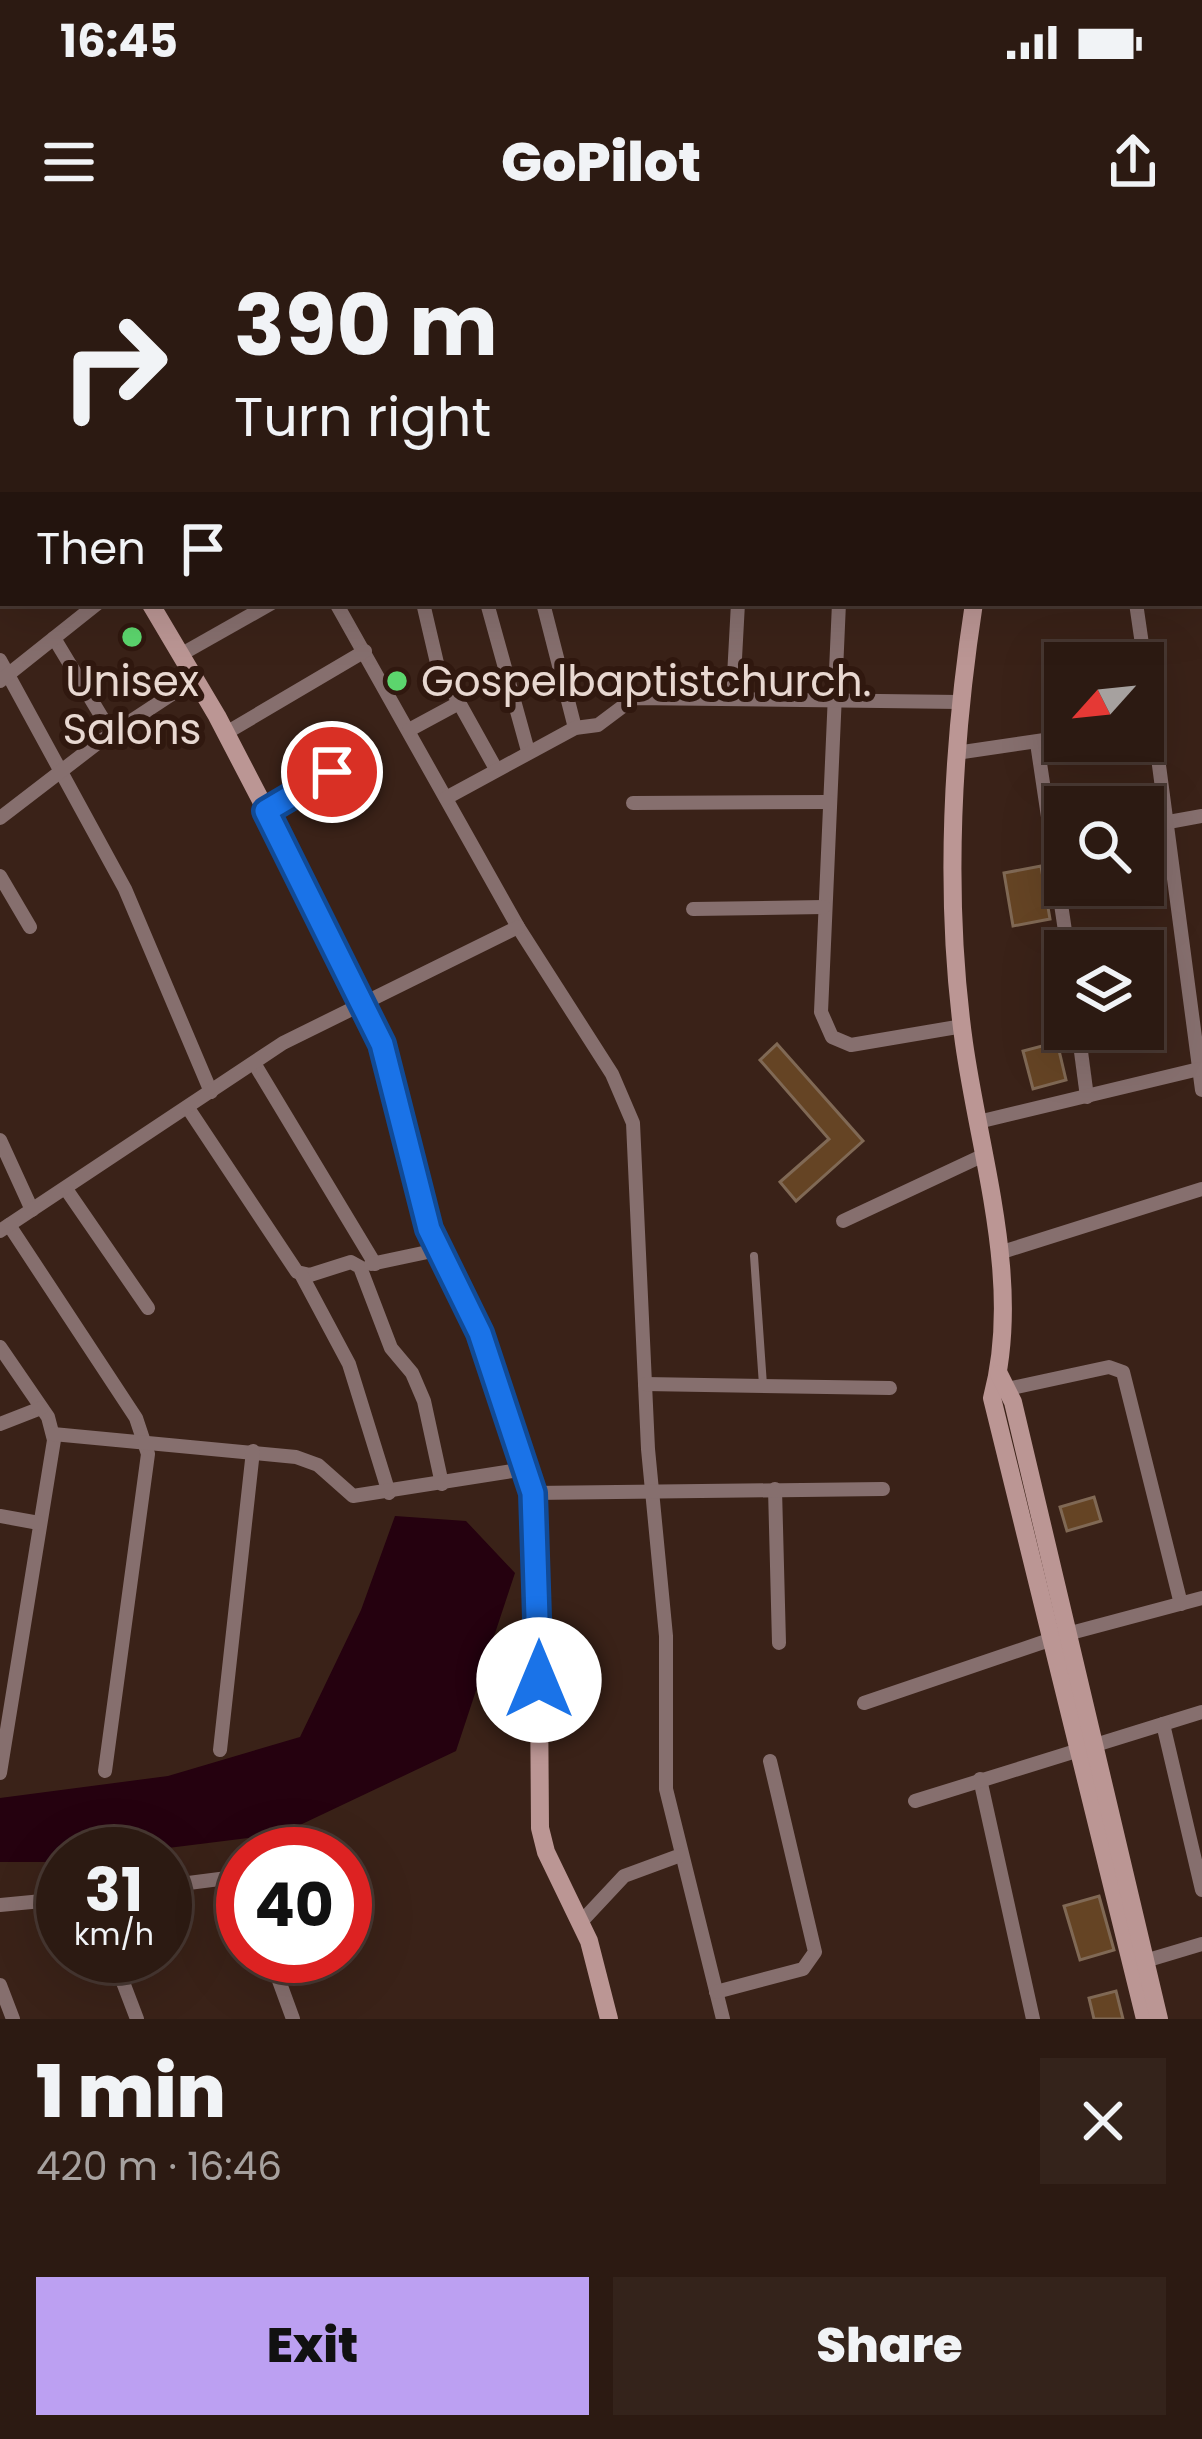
<!DOCTYPE html>
<html lang="en">
<head>
<meta charset="utf-8">
<style>
  body { margin:0; font-family:Poppins,sans-serif; background:#34231b; color:#f1f3f6; height:100vh; display:flex; flex-direction:column; font-size:45px; white-space:nowrap }
  * { box-sizing:border-box; margin:0 }
  p { font-size:39px; color:#a6a19f }
  .icon { flex:none; width:66px; height:66px; fill:none; stroke:currentColor; stroke-width:2; stroke-linecap:round; stroke-linejoin:round }
  .map { position:relative; height:1779px; overflow:hidden }
  .side { display:flex; flex-direction:column; background:#2c1a12; flex:1 }
  .side>* { flex:none }
  .hud { position:absolute; left:0px; top:0px; width:1203px; height:366px; box-shadow:0 12px 48px #0002,0 0 0 3px #483832; background:#2c1a12; color:#f1f3f6; overflow:hidden }
  .needle { width:78px; rotate:243deg }
  .tools { position:absolute; left:1044px; top:402px; display:grid; gap:24px }
  .tools a { display:grid; place-items:center; width:120px; height:120px; border-radius:0px; background:#2c1a12; box-shadow:0 12px 48px #0002,0 0 0 3px #483832; font-size:60px }
  .speed { position:absolute; left:36px; top:1587px; display:flex; gap:24px; font-size:60px; font-weight:700; text-align:center }
  .speed>* { display:grid; place-content:center; width:156px; height:156px; border-radius:50%; background:#2c1a12; box-shadow:0 12px 48px #0002,0 0 0 3px #483832; line-height:1 }
  .speed small { font-size:30px; font-weight:400 }
  .speed .limit { border:18px solid #d22; background:#fff; color:#111 }
  .pin { position:absolute; display:grid; place-items:center; width:102px; height:102px; color:#fff; margin:-51px; border:6px solid #fff; border-radius:50%; box-shadow:0 3px 12px #0007 }
  .me { position:absolute; width:132px; margin:-66px; rotate:0deg; stroke-linejoin:round; filter:drop-shadow(0 0 9px #0008) }
  .turn { display:flex; align-items:center; gap:42px; height:252px; padding:0 36px; font-size:54px }
  .turn .icon { width:156px; height:156px; stroke-width:2.5 }
  .turn b { display:block; font-size:84px; line-height:102px }
  .then { display:flex; align-items:center; height:114px; padding:0 36px; background:#0003; gap:24px; font-size:45px }
  .round { display:grid; place-items:center; flex:none; width:126px; height:126px; border-radius:0px; background:#34231b }
  .head { display:flex; align-items:center; justify-content:space-between; height:204px; padding:0 36px }
  h1 { font-size:72px; font-weight:800; line-height:90px }
  .primary-button { display:flex; gap:24px; margin-top:auto; padding:24px 36px }
  .primary-button a { flex:1; height:138px; border-radius:0px; background:#bca0f2; color:#111; font-size:48px; font-weight:800; line-height:138px; text-align:center }
  .primary-button a+a { background:#34231b; color:#f1f3f6 }
  .status { display:flex; justify-content:space-between; align-items:center; height:84px; padding:0 60px; background:#2c1a12; direction:ltr }
  .status svg { height:33px; fill:currentColor }
  header { display:flex; justify-content:space-between; align-items:center; height:156px; padding:0 36px; background:#2c1a12; font-size:54px; font-weight:800 }
  .map>svg:first-child { display:block }
  .water { fill:#25010f }
  .building { fill:#654424; stroke:#806955; stroke-width:3 }
  .lines { fill:none; stroke-linecap:round; stroke-linejoin:round }
  .path { stroke:#826d65; stroke-width:3; stroke-dasharray:12 6; stroke-linecap:butt }
  .lane { stroke:#866f6e; stroke-width:8 }
  .street { stroke:#866f6e; stroke-width:14 }
  .secondary { stroke:#bb9694; stroke-width:18 }
  .primary { stroke:#e4b4b2; stroke-width:21 }
  .route-casing { stroke:#114b97; stroke-width:30 }
  .route { stroke:#1a73e8; stroke-width:21 }
  .poi-dot { fill:#5cd56d; stroke:#30180f; stroke-width:4.5 }
  .labels { text-anchor:middle; dominant-baseline:central; stroke-width:12; stroke-linejoin:round; paint-order:stroke }
  .poi-label { font-size:42px; fill:#e8d8d1; stroke:#30180f }
</style>
</head>
<body>
<div class="status"><b>16:45</b><svg viewBox="0 0 49 12"><path d="M0 12V9h3v3zM5 12V6h3v6zM10 12V3h3v9zM15 12V0h3v12zM26 1h20v11H26zM47 4h2v5h-2z"/></svg></div>
<header><svg class="icon" aria-label="menu" viewBox="0 0 24 24"><path d="M4 6h16M4 12h16M4 18h16"/></svg>GoPilot<svg class="icon" aria-label="share" viewBox="0 0 24 24"><path d="M12 15V3M7 8l5-5 5 5M5 13v7h14v-7"/></svg></header>
<div class="map">
<svg width="1202" height="1779" viewBox="0 0 1202 1779">
  <rect width="100%" height="100%" fill="#3a2218"/>
  <path class="water" d="M395 1276 466 1281 515 1333 456 1511 281 1594 120 1614H63L58 1622H0V1558L168 1536 300 1497 361 1370Z"/>
  <g class="building">
    <path d="M1041 626 1050 679 1013 686 1004 633Z"/>
    <path d="M1057 802 1066 840 1033 849 1023 811Z"/>
    <path d="M777 804 863 901 796 961 780 942 829 899 760 820Z"/>
    <path d="M1094 1257 1101 1281 1067 1291 1060 1267Z"/>
    <path d="M1099 1656 1114 1710 1080 1720 1064 1666Z"/>
    <path d="M1116 1751 1123 1779H1094L1089 1758Z"/>
  </g>
  <g class="lines">
    <path class="path" d="M0 78 2 80"/>
    <path class="lane" d="M754 1016 763 1145"/>
    <g class="street">
      <path d="M175 0 178 3"/>
      <path d="M460 0V3"/>
      <path d="M516 0V3"/>
      <path d="M804 0 805 3"/>
      <path d="M1127 0 1128 3"/>
      <path d="M277 3 281 0"/>
      <path d="M614 3 629 0"/>
      <path d="M1200 53H1202"/>
      <path d="M1200 261 1202 262"/>
      <path d="M336 363 518 687 612 834 633 883 648 1209 666 1396V1549L723 1779"/>
      <path d="M423 363 437 423 496 529"/>
      <path d="M487 363 528 511"/>
      <path d="M543 363 575 488"/>
      <path d="M839 363 821 772 832 797 851 805 963 786"/>
      <path d="M1136 363 1153 480"/>
      <path d="M54 398 112 494"/>
      <path d="M180 415 272 363"/>
      <path d="M0 420 125 649 211 852"/>
      <path d="M0 441 98 363"/>
      <path d="M733 455 738 363"/>
      <path d="M1143 482 1153 480 1202 850"/>
      <path d="M409 490 459 463"/>
      <path d="M226 493 365 411"/>
      <path d="M1037 503 1068 711"/>
      <path d="M956 513 1065 497"/>
      <path d="M446 558 575 488 598 485 634 458 959 462"/>
      <path d="M633 563 830 562"/>
      <path d="M266 571 364 514"/>
      <path d="M0 578 99 502 195 439"/>
      <path d="M1163 583 1202 576"/>
      <path d="M0 636 30 687"/>
      <path d="M693 669 824 667"/>
      <path d="M1078 789 1087 857"/>
      <path d="M254 823 375 1024"/>
      <path d="M188 868 297 1032 310 1035 351 1022 360 1027 391 1108 412 1133 424 1161 442 1244"/>
      <path d="M978 882 1199 829"/>
      <path d="M0 900 32 970"/>
      <path d="M66 949 148 1068"/>
      <path d="M843 981 984 915"/>
      <path d="M9 985 136 1178 148 1214 105 1531"/>
      <path d="M0 991 283 803 518 687"/>
      <path d="M999 1013 1202 949"/>
      <path d="M371 1024 437 1010"/>
      <path d="M302 1036 349 1124 389 1253"/>
      <path d="M0 1107 48 1177 54 1200 0 1533"/>
      <path d="M645 1144 890 1148"/>
      <path d="M1007 1149 1109 1127 1123 1132 1181 1364"/>
      <path d="M0 1184 41 1168"/>
      <path d="M53 1194 296 1217 318 1225 353 1256 525 1229"/>
      <path d="M775 1249 779 1403"/>
      <path d="M533 1253 883 1249"/>
      <path d="M0 1276 39 1283"/>
      <path d="M864 1463 1067 1394 1202 1358"/>
      <path d="M1163 1484 1202 1472"/>
      <path d="M220 1510 253 1211"/>
      <path d="M980 1539 1033 1779"/>
      <path d="M915 1561 1163 1484 1202 1650"/>
      <path d="M165 1646 243 1636"/>
      <path d="M0 1665 63 1659"/>
      <path d="M581 1682 624 1636 681 1615"/>
      <path d="M113 1716 137 1779"/>
      <path d="M270 1716 293 1779"/>
      <path d="M1145 1721 1202 1704"/>
      <path d="M0 1745 13 1779"/>
      <path d="M716 1752 803 1729 815 1712 770 1521"/>
    </g>
    <g class="secondary">
      <path d="M1008 0 1009 3"/>
      <path d="M0 179 3 183"/>
      <path d="M150 363 217 476 364 759 397 851 429 989 480 1093 521 1214 533 1253 538 1300 540 1588 546 1612 589 1701 609 1779"/>
      <path d="M974 363C952 506 944 659 964 803 980 917 1023 1044 992 1158L1145 1779"/>
      <path d="M999 1134 1013 1162 1159 1779"/>
    </g>
    <g class="primary">
      <path d="M6 3 9 0"/>
      <path d="M33 3 36 0"/>
      <path d="M61 3 64 0"/>
      <path d="M0 32 3 29"/>
      <path d="M0 55 3 53"/>
    </g>
  </g>
  <g class="lines">
    <defs>
      <path id="route" d="M332 532 266 571 382 804 429 989 480 1093 533 1253 539 1440"/>
    </defs>
    <use href="#route" class="route-casing"/>
    <use href="#route" class="route"/>
  </g>
  <g class="poi-dot">
    <circle cx="132" cy="397" r="12"/>
    <circle cx="397" cy="441" r="12"/>
  </g>
  <g class="labels">
    <g class="poi-label">
      <text x="132" y="441">Unisex<tspan x="132" dy="48">Salons</tspan></text>
      <text x="421" y="441" text-anchor="start">Gospelbaptistchurch.</text>
    </g>
  </g>
</svg>
<div class="tools">
<a><svg class="needle" viewBox="-14 -14 28 28"><path d="M0-13l5 13h-10z" fill="#e53935"/><path d="M0 13l5-13h-10z" fill="#a6a19f"/></svg></a>
<a><svg class="icon" aria-label="search" viewBox="0 0 24 24"><circle cx="10" cy="10" r="6"/><path d="M15 15l6 6"/></svg></a>
<a><svg class="icon" aria-label="layers" viewBox="0 0 24 24"><path d="M12 4l9 5-9 5-9-5zM3 14l9 5 9-5"/></svg></a>
</div>
<div class="speed"><div>31<small>km/h</small></div><div class="limit">40</div></div>
<div class="pin" style="left:332px;top:532px;background:#d93025"><svg class="icon" aria-label="arrive" viewBox="0 0 24 24"><path d="M6 21V4h12l-3 4 3 4H6"/></svg></div>
<svg class="me" style="left:539px;top:1440px" viewBox="-20 -20 40 40"><circle r="19" fill="#fff"/><path d="M0-13L10 11 0 6-10 11z" fill="#1a73e8"/></svg>
<div class="hud">
<div class="turn"><svg class="icon" aria-label="right" viewBox="0 0 24 24"><path d="M7 20v-9h11M14 6l5 5-5 5"/></svg><div><b>390 m</b>Turn right</div></div>
<div class="then">Then<svg class="icon" aria-label="arrive" viewBox="0 0 24 24"><path d="M6 21V4h12l-3 4 3 4H6"/></svg></div>
</div>
</div>
<section class="side">
<div class="head"><div><h1>1 min</h1><p>420 m · 16:46</p></div><a class="round"><svg class="icon" aria-label="close" viewBox="0 0 24 24"><path d="M6 6l12 12M18 6L6 18"/></svg></a></div>
<div class="primary-button"><a>Exit</a><a>Share</a></div>
</section>
</body>
</html>
